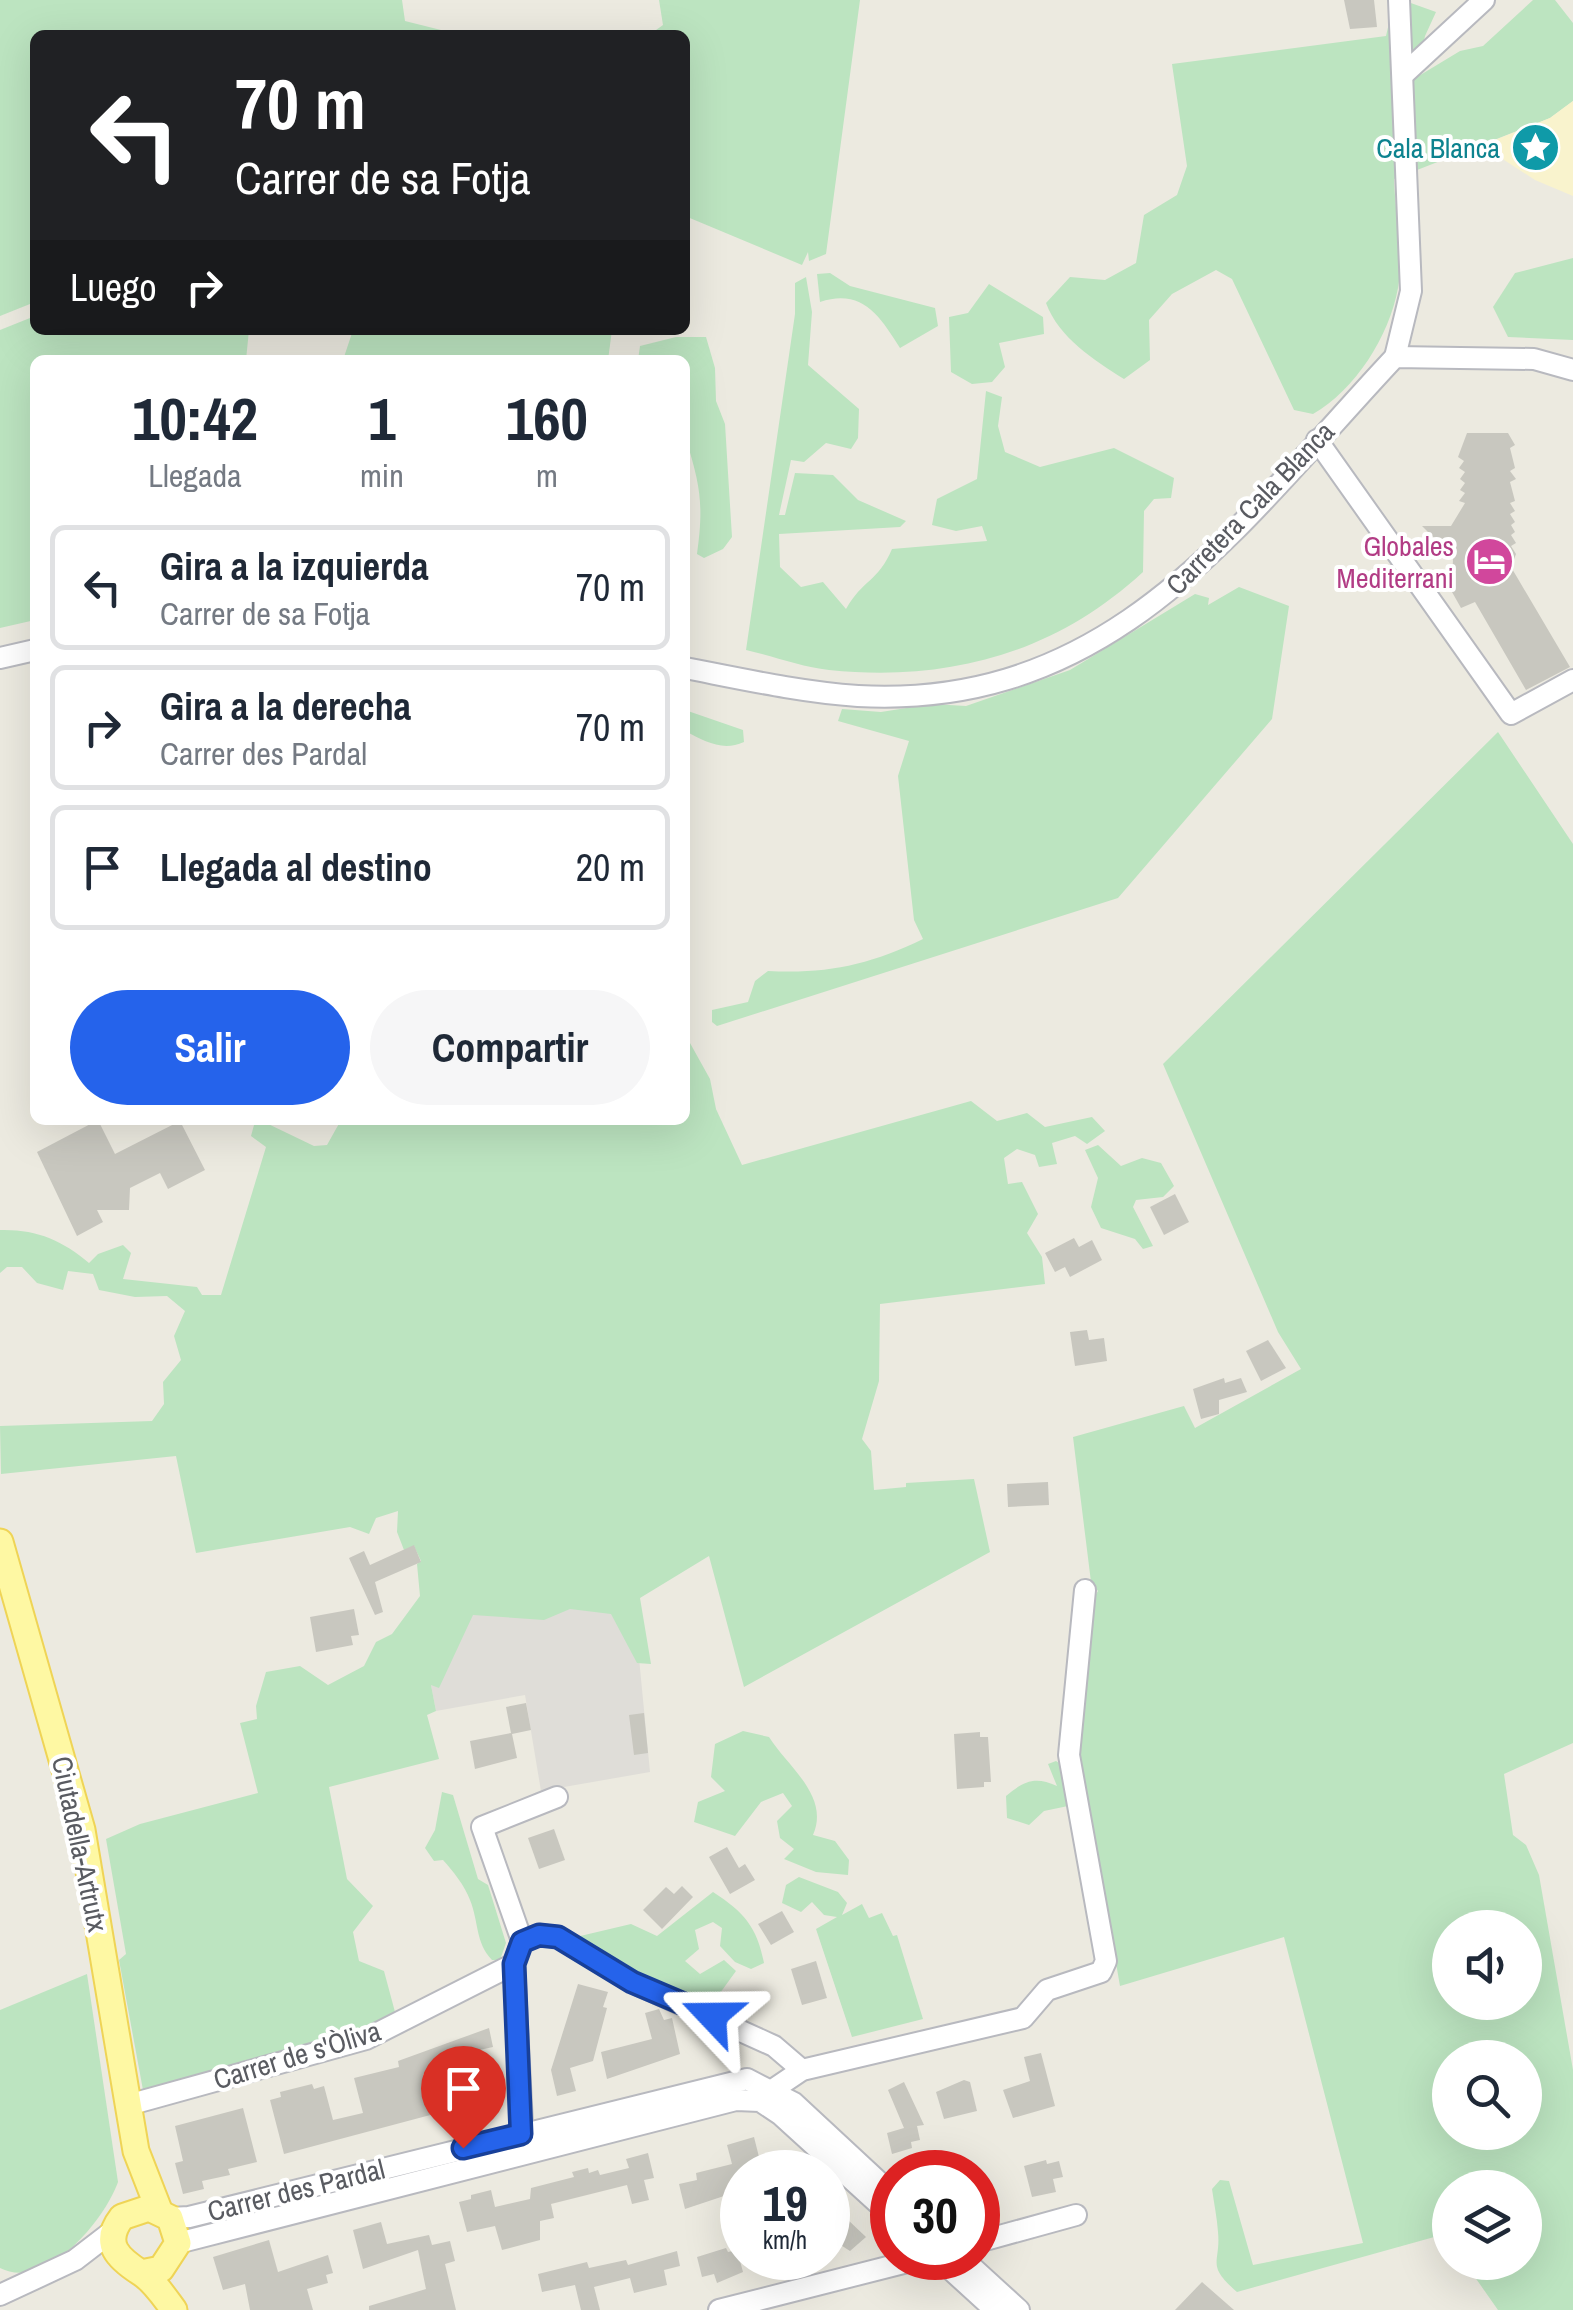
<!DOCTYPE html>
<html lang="es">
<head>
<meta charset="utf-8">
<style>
  body { margin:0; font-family:"Archivo Narrow",sans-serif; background:#f6f6f7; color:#1f2937; height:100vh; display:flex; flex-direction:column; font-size:38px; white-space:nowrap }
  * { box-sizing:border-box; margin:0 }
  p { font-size:32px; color:#747a83 }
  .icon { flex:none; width:55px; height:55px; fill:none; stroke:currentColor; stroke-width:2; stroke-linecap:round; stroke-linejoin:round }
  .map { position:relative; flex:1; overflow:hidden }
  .drawer { position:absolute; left:30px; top:355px; width:660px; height:770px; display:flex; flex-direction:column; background:#fff; border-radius:15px; box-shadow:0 10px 40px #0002 }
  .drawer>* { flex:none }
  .guide { position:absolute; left:30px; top:30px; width:660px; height:305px; border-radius:15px; box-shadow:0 10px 40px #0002; background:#202124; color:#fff; overflow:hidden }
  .controls { position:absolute; left:1432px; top:1910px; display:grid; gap:20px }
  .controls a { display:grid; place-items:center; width:110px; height:110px; border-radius:50%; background:#fff; box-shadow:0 10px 40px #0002; font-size:50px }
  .speed { position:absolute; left:720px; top:2150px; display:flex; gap:20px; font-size:50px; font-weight:700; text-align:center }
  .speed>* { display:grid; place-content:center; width:130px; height:130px; border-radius:50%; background:#fff; box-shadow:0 10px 40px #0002; line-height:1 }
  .speed small { font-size:25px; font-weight:400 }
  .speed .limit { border:15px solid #d22; background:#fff; color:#111 }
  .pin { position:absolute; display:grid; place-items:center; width:85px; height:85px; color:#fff; margin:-102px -42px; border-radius:50% 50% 50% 0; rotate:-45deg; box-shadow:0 0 10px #0007 }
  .pin .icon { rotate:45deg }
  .me { position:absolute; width:110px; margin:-55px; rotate:293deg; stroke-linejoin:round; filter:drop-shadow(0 0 8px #0008) }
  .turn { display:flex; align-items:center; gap:35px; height:210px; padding:0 40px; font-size:45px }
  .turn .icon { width:130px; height:130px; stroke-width:2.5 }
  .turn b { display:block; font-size:70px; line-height:85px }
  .then { display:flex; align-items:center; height:95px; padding:0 40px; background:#0003; gap:20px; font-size:38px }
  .eta { display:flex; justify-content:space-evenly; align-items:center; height:170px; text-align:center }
  .eta b { font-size:60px; font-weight:800; line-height:70px }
  .cta { display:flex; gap:20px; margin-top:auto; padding:20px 40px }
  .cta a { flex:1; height:115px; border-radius:60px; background:#2563eb; color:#fff; font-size:40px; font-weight:800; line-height:115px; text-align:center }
  .cta a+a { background:#f6f6f7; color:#1f2937 }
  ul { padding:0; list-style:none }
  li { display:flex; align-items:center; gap:30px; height:125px; margin:0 20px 15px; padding:0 20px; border:5px solid #e0e1e3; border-radius:15px }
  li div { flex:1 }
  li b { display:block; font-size:38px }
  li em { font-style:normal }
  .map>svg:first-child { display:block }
  .industrial { fill:#dfddd8 }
  .green { fill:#bce4c0; fill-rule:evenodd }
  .sand { fill:#f9f3cd }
  .building { fill:#c8c7bf }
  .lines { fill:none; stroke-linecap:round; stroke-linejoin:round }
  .minor-casing { stroke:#b8b9bf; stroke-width:24 }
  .major-casing { stroke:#efd456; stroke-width:29 }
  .minor { stroke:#fff; stroke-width:20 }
  .major { stroke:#fef8a3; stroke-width:25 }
  .route-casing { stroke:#184099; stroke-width:25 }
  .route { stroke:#2563eb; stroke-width:18 }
  .labels { text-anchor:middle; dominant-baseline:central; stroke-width:8; stroke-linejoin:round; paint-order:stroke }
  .culture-label { font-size:28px; fill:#0d838f; stroke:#fff; text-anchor:end }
  .street-label { font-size:28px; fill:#595b61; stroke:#fff }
  .hotel-label { font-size:28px; fill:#b23c85; stroke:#fff; text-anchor:end }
</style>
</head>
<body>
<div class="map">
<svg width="1573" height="2310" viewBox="0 0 1573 2310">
  <rect width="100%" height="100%" fill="#eceae0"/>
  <path class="industrial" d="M624 1593 636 1627 650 1772 541 1791 525 1695 436 1711 429 1675 446 1601Z"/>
  <g class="green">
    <path d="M0 0H402L405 21 461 35H35V302L0 316Z"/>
    <path d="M659 0H860L826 254 809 261 808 252 802 265 685 216V35H649L663 25Z"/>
    <path d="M1533 0H1555L1573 23V101L1550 118 1394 179C1395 213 1404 255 1398 288 1389 337 1355 390 1313 414L1294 410 1232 279 1216 270 1172 294 1149 320 1150 360 1124 379C1094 360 1059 338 1046 303L1070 277 1105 280 1136 263 1144 215 1177 195 1187 166 1172 64 1386 36 1392 10 1408 2 1436 12 1425 36 1417 77 1460 51 1483 46Z"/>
    <path d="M1573 258V340L1508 337 1493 307 1515 273Z"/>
    <path d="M830 273 850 286 935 308 938 326 900 348C880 316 862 288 820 302L817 274Z"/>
    <path d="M806 277 812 312 808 365 859 409 858 438 851 449 826 443 804 462 791 460 779 515H785L795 473 833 475 858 500 906 521 900 527 779 534 780 567 801 587 823 582 846 609C863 579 878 582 892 549L987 541 982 526 956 531 932 525 937 499 977 479 986 391 1002 397 998 426 1005 452 1040 467 1114 448 1174 478 1171 498 1154 499 1144 511 1143 572C1054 654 948 682 829 670 801 667 773 656 746 650L795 314V283Z"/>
    <path d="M989 284 1043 317 1044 334 999 343 1005 367 992 382 972 384 951 372 949 317 968 313Z"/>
    <path d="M35 316V330H249L246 360H35V620L0 628V330Z"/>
    <path d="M353 330H612L608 360H343Z"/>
    <path d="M676 337H706L715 368 716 401 725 424 732 537 723 549 704 558 697 554C704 504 700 485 686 439 679 417 685 383 685 360H638L640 346Z"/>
    <path d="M1239 587 1289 606 1272 719 1118 898 717 1026 712 1022V1010L748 1002 755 981 768 971C828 974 869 965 923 939L914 920 898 776 909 741 838 721 842 709 881 712 932 704 966 706 1070 670 1195 594 1209 598 1208 605Z"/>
    <path d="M685 710 743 730 744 742C722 752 705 741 685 731Z"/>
    <path d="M1498 732 1573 844V1743L1504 1774 1513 1835 1526 1845 1539 1875 1573 2070V2310H1498L1465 2263 1525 2262V2188H1450V2240L1445 2234 1237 2292C1205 2264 1221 2264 1218 2232 1217 2218 1214 2203 1212 2189L1220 2180 1229 2181 1253 2265 1363 2243 1284 1937 1120 1986 1079 1750 1090 1604 1098 1591 1091 1582 1073 1437 1184 1406 1195 1428 1301 1369 1278 1332 1163 1064ZM1450 1928H1525V2002H1450ZM1450 2058H1525V2132H1450Z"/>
    <path d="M685 1034 710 1079 716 1109 742 1165 971 1101 997 1121 1027 1113 1045 1127 1092 1117 1105 1131 1087 1144 1075 1136 1052 1143 1057 1164 1039 1167 1035 1155 1017 1149 1004 1158 1008 1184 1022 1182 1038 1214 1027 1233 1042 1257 1045 1284 880 1304 879 1381 862 1439 871 1451 874 1490 906 1487V1483L974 1479 990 1552 744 1687 709 1556 640 1598 651 1664 637 1663 611 1614 570 1609 544 1620 473 1615 439 1688 431 1685 436 1711 427 1715 439 1759 329 1787 347 1879 373 1906 353 1932 359 1961 384 1971 395 2012 359 2031 143 2090 119 1960 126 1954 106 1839 140 1824 258 1793 240 1723 257 1719 256 1706 266 1672 300 1666 328 1685 364 1666 376 1642 392 1634 420 1596 417 1564 421 1561 414 1546 404 1550 397 1532 398 1511 376 1518 369 1534 350 1527 196 1553 176 1456 1 1474 0 1426 152 1421 164 1404 163 1382 181 1360 174 1336 185 1311 167 1296 135 1297 99 1290 93 1274 68 1271 63 1290 37 1283 22 1267H7L0 1273V1230C36 1229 62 1240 89 1263L98 1254 123 1245 131 1253 123 1279 197 1287 202 1295H221L266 1147 251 1136 254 1125 262 1121 314 1146 327 1145 341 1120H685Z"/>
    <path d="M1098 1145 1121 1166 1142 1158 1161 1163 1174 1186 1163 1197 1136 1200 1133 1207 1153 1246 1143 1249 1135 1239 1101 1228 1091 1207 1098 1178 1085 1150Z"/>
    <path d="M743 1731 769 1737C788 1767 830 1796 813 1835L835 1841 849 1860 848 1875 816 1872 784 1859 794 1849 780 1838 777 1821 792 1806 783 1793 761 1802 735 1836 694 1822 698 1802 725 1791 711 1777 715 1744Z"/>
    <path d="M1056 1761 1067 1768 1073 1789 1068 1806 1044 1811 1029 1825 1007 1818 1006 1796C1024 1781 1035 1776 1057 1786L1048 1764Z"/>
    <path d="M442 1792 453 1795 478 1879 488 1885 506 1943 500 1960H492C475 1942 479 1922 470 1900 465 1886 453 1871 443 1860L434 1861 425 1848 435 1830Z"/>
    <path d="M799 1877 838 1892 847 1903 842 1915 862 1904 869 1918 882 1913 893 1936 897 1935 923 2019 852 2037 816 1929 837 1917 824 1915 812 1902 801 1912 782 1903 786 1885Z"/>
    <path d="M713 1892C744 1912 757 1927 764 1963L751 1969 735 1962 720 1946 722 1928 713 1922 695 1930 699 1949 685 1961 700 1974 724 1960 736 1971 715 2000C665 2003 617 1963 576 1937L631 1924 657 1936Z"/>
    <path d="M87 1974 118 2182C105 2219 46 2292 0 2268V2010Z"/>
  </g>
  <path class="sand" d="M1573 101V196L1535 180 1498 156 1495 140 1550 118Z"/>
  <g class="building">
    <path d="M1344 0H1374L1377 27 1350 29Z"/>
    <path d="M1467 433H1508L1515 445 1510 448 1515 468 1510 471 1516 479 1510 482 1515 501 1510 503 1515 511 1510 514 1515 522 1511 525 1515 532 1511 535 1516 543 1511 546 1516 554 1511 567 1570 667 1526 690 1475 602 1461 608 1452 592 1453 557 1422 526H1451L1465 503 1459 501 1465 493 1460 490 1465 483 1460 479 1465 472 1459 468 1464 461 1458 457Z"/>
    <path d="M98 1120 115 1154 180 1121 205 1170 168 1189 160 1173 130 1188 129 1210H97L103 1222 77 1236 37 1152Z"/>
    <path d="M1175 1194 1189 1222 1164 1235 1150 1207Z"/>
    <path d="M1074 1238 1079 1247 1092 1240 1102 1260 1070 1277 1065 1267 1055 1272 1045 1253Z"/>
    <path d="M1087 1330 1089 1340 1104 1338 1107 1361 1075 1366 1070 1332Z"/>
    <path d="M1268 1340 1286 1368 1261 1381 1246 1351Z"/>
    <path d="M1224 1378 1225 1383 1241 1378 1247 1392 1219 1400V1414L1201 1419 1193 1389Z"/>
    <path d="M1048 1482 1049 1505 1008 1507 1007 1484Z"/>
    <path d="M414 1545 421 1562 375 1582 383 1612 375 1615 349 1558 364 1551 370 1565Z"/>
    <path d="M354 1609 359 1635 351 1636 353 1645 316 1652 310 1617Z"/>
    <path d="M526 1703 531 1730 512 1734 517 1758 475 1769 470 1741 511 1733 506 1707Z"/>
    <path d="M644 1713 648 1753 634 1755 629 1715Z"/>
    <path d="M980 1732V1737H988L991 1782H984V1787L957 1789 954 1734Z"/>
    <path d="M554 1829 565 1860 539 1869 528 1838Z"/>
    <path d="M727 1847 739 1868 745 1864 755 1880 730 1894 709 1857Z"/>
    <path d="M682 1886 693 1897 662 1929 643 1910 666 1887 674 1894Z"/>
    <path d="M782 1911 794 1932 771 1945 758 1924Z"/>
    <path d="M816 1961 827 1998 802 2005 791 1969Z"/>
    <path d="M578 1984 608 1992 603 2007 607 2008 593 2061 570 2068 576 2091 557 2096 551 2070Z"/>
    <path d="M659 2009 664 2020 672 2018 680 2054 607 2079 601 2052 652 2039 645 2013Z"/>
    <path d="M489 2028 493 2047 457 2055 459 2065 423 2074 434 2114 284 2154 270 2100 281 2097 280 2092 312 2084 314 2089 324 2086 333 2120 363 2113 354 2078 399 2067 398 2061Z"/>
    <path d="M1041 2053 1055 2106 1013 2118 1003 2090 1030 2081 1024 2057Z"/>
    <path d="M964 2080 970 2082 977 2111 944 2119 936 2092Z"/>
    <path d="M904 2082 924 2125 917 2126 920 2140 911 2142 912 2148 892 2154 887 2133 904 2128 888 2090Z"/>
    <path d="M243 2108 257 2162 228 2169 230 2175 202 2181 204 2189 183 2194 175 2163 183 2161 175 2126Z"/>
    <path d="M754 2137 762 2169 742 2172V2190L685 2209 679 2184 697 2180 696 2173 732 2164 727 2145Z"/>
    <path d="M648 2153 654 2178 644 2180 649 2200 632 2204 627 2185 551 2204 554 2218 540 2221V2240L502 2250 495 2226 467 2232 459 2202 471 2199V2195L491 2190 495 2207 530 2199 531 2188 574 2177 572 2172 588 2168 589 2173 598 2170 600 2175 629 2168 626 2159Z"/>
    <path d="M1046 2160 1047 2164 1059 2161 1063 2177 1053 2179 1056 2192 1032 2197 1024 2166Z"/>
    <path d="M828 2201 866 2237 850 2251 836 2242 828 2250Z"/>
    <path d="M381 2222 387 2244 429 2235 432 2245 450 2241 455 2261 445 2264 456 2310H369V2306L426 2289 418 2250 363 2269 353 2230Z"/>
    <path d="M269 2240 278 2272 328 2255 333 2273 326 2275 328 2283 307 2289 313 2310H250L245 2284 223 2290 213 2257Z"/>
    <path d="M726 2248 728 2252 737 2250 743 2272 717 2283 714 2274 702 2277 697 2257Z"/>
    <path d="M677 2251 680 2266 664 2270 667 2285 634 2293 630 2278 594 2287 600 2310H581L575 2285 542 2292 538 2274 587 2262 589 2268 626 2260 628 2265Z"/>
    <path d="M1202 2282 1234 2310H1175Z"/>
  </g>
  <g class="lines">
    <defs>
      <g id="minor">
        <path d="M1404 74 1484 0"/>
        <path d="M1395 357 1411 291 1399 0"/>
        <path d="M1317 440 1511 714 1573 680"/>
        <path d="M0 658 35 650"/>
        <path d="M685 668C742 679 800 692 858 696 1114 710 1239 523 1395 357L1534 359 1573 370"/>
        <path d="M522 1941 482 1827 557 1797"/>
        <path d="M765 2095 802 2070 1023 2018 1047 1990 1101 1972 1106 1961 1069 1755 1085 1590"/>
        <path d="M128 2105 366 2039 514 1964"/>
        <path d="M523 2145 514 1964 522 1941 539 1935 558 1937 632 1982 774 2046 802 2070"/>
        <path d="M170 2218 189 2217 747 2079 794 2103 892 2194"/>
        <path d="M978 2242 1076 2215"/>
        <path d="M178 2243 736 2100 760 2101 781 2115 892 2216"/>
        <path d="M938 2258 995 2310"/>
        <path d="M962 2258 1019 2310"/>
        <path d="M0 2295 75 2260 114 2230"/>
        <path d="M719 2310 923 2258"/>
      </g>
      <g id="major">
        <path d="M0 1542 82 1830 136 2151 159 2210"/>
        <path d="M141 2273 161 2269 178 2243 170 2218 149 2208 122 2217C101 2244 119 2259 141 2273 154 2281 165 2298 174 2310"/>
      </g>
    </defs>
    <use href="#minor" class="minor-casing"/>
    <use href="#major" class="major-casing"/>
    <use href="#minor" class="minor"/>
    <use href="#major" class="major"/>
  </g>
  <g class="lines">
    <defs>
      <path id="route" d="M463 2148 521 2134 514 1964 522 1942 539 1935 558 1937 632 1982 712 2016"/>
    </defs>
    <use href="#route" class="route-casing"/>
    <use href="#route" class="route"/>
  </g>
  <defs>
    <symbol id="sight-disc" viewBox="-11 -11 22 22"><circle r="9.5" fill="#0f9aa8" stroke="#fff"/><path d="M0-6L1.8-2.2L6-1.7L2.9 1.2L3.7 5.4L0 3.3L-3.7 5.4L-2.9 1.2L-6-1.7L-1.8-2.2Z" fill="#fff"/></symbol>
    <symbol id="hotel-disc" viewBox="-11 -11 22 22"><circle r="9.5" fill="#d1479c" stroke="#fff"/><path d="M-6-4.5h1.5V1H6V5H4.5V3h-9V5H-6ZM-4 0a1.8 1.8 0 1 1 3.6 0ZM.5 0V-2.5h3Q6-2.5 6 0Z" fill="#fff"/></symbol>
  </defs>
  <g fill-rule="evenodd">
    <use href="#sight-disc" x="1508" y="120" width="55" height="55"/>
    <use href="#hotel-disc" x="1462" y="534" width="55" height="55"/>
  </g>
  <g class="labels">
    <g class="culture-label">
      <text x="1500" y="148">Cala Blanca</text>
    </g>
    <g class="street-label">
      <text transform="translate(1250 508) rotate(-46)">Carretera Cala Blanca</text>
      <text transform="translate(80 1844) rotate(78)">Ciutadella-Artrutx</text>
      <text transform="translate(297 2055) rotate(-17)">Carrer de s'Òliva</text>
      <text transform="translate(296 2190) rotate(-14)">Carrer des Pardal</text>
    </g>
    <g class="hotel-label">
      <text x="1454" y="546">Globales<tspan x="1454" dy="32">Mediterrani</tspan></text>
    </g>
  </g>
</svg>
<div class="controls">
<a><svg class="icon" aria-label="sound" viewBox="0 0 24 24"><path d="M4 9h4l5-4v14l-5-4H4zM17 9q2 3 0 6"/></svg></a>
<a><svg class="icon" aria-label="search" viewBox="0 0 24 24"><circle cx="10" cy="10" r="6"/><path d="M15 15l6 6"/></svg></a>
<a><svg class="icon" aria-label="layers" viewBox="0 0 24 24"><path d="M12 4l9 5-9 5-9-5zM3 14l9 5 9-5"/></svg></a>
</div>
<div class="speed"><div>19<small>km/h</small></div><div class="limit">30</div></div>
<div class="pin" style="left:463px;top:2148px;background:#d93025"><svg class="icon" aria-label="arrive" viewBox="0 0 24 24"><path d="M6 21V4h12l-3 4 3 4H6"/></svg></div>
<svg class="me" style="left:712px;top:2016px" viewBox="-20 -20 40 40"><path d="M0-17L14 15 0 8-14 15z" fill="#2563eb" stroke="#fff" stroke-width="4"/></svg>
<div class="guide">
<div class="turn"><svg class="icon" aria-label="left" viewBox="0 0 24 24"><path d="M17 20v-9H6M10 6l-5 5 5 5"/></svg><div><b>70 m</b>Carrer de sa Fotja</div></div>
<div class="then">Luego<svg class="icon" aria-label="right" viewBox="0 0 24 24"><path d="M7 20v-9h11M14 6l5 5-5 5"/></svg></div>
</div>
<section class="drawer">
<div class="eta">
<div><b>10:42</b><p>Llegada</p></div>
<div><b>1</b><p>min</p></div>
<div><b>160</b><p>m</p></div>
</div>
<ul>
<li><svg class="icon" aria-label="left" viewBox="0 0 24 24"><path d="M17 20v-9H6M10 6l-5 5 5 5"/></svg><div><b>Gira a la izquierda</b><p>Carrer de sa Fotja</p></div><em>70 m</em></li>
<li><svg class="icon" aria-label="right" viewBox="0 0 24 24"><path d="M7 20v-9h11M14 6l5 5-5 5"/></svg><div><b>Gira a la derecha</b><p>Carrer des Pardal</p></div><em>70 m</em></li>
<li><svg class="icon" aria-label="arrive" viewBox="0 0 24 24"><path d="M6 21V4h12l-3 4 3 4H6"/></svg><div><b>Llegada al destino</b></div><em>20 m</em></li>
</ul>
<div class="cta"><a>Salir</a><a>Compartir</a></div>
</section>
</div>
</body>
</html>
